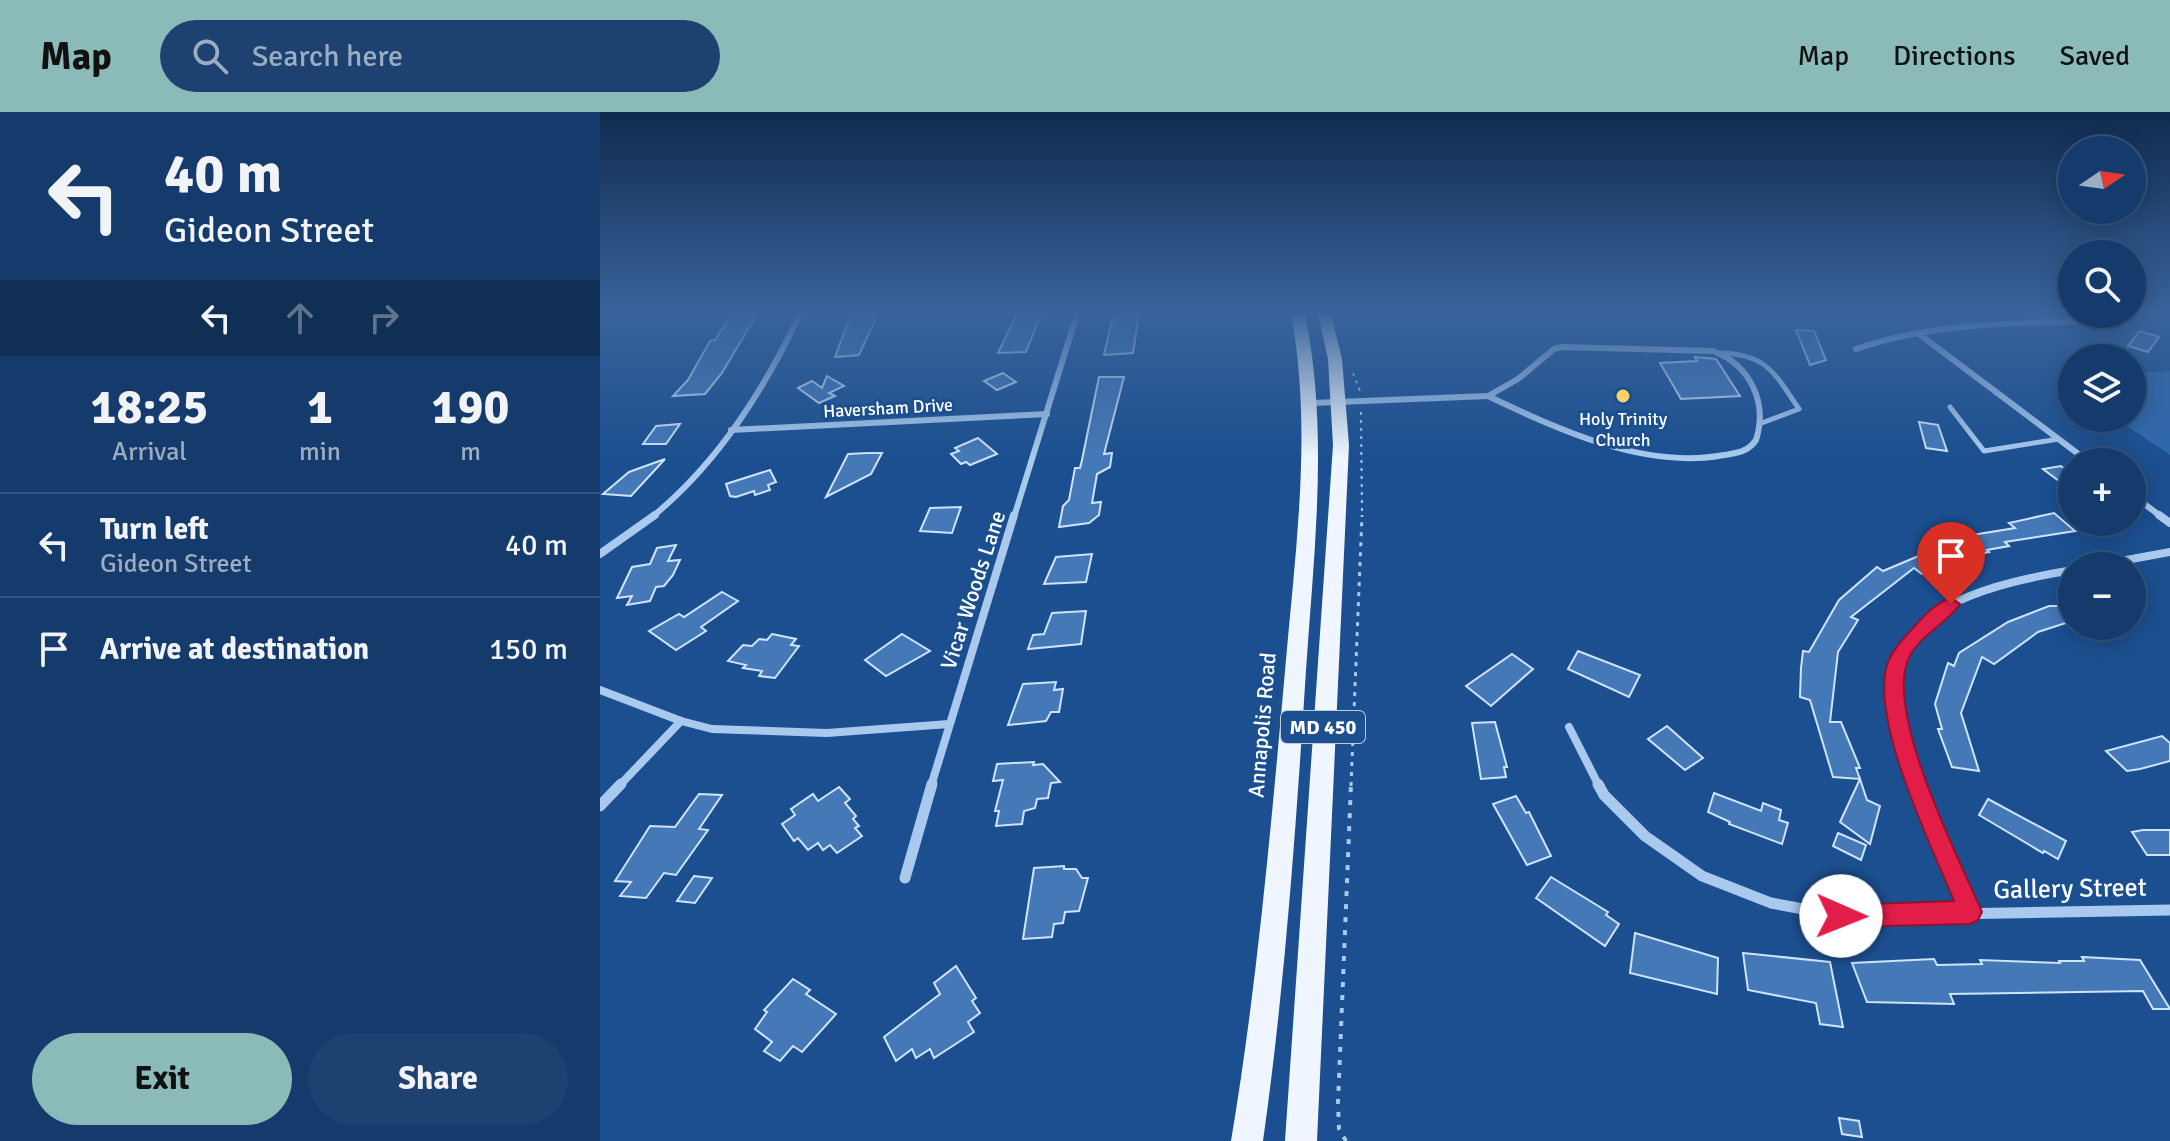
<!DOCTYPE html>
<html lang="en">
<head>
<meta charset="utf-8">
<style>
  body { margin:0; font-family:Signika,sans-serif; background:#1d4271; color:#f1f3f6; height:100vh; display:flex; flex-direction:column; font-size:30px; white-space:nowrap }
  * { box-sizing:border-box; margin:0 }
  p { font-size:26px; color:#9dadc1 }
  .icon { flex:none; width:44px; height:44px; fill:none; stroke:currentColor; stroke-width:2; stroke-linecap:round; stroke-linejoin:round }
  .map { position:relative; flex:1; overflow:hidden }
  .sheet { display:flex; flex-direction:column; background:#143b6b; width:600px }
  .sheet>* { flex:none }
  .banner { background:#143b6b; color:#f1f3f6; overflow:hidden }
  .needle { width:52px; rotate:77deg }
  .buttons { position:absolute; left:1458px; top:24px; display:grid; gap:16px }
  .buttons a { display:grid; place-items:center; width:88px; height:88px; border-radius:50%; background:#143b6b; box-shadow:0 4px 20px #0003,0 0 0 2px #33557e; font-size:40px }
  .pin { position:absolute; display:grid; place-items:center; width:68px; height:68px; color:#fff; margin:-82px -34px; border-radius:50% 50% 50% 0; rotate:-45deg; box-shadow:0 0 8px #0007 }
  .pin .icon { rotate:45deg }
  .me { position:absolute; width:88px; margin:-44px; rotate:91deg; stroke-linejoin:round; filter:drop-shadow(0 0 6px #0008) }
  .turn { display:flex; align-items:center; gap:28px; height:168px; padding:0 32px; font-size:36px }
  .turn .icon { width:104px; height:104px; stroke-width:2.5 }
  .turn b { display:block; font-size:56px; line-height:68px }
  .lanes { display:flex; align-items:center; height:76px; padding:0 32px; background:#0003; justify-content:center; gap:40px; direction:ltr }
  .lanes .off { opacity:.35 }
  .eta { display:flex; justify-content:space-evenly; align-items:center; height:136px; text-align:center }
  .eta b { font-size:48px; font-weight:700; line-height:56px }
  .primary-button { display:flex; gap:16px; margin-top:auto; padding:16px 32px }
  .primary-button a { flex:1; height:92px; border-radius:48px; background:#8bbbb9; color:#111; font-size:32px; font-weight:700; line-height:92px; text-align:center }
  .primary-button a+a { background:#1d4271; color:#f1f3f6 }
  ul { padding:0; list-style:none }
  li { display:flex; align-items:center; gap:24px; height:104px; padding:0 32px; border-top:2px solid #33557e }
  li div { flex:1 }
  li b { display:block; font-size:30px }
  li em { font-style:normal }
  header { display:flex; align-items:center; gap:48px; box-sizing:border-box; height:112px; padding:0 40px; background:#8bbbb9; color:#111 }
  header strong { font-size:38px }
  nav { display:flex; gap:44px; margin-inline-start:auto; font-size:28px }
  .search { width:560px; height:72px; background:#1d4271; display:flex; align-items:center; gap:20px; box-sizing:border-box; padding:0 28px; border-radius:44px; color:#9dadc1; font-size:30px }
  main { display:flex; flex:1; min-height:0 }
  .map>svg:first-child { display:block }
  .green { fill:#2e69ad }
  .building { fill:#4478b7; stroke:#cfe3fa; stroke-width:2 }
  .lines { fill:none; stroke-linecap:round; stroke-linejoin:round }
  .path-far2 { stroke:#a9c9ee; stroke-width:2; stroke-dasharray:3 5; stroke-linecap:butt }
  .path-far1 { stroke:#a9c9ee; stroke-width:3; stroke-dasharray:4 6; stroke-linecap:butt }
  .path { stroke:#a9c9ee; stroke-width:4; stroke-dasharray:5 8; stroke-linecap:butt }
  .service { stroke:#a9c9ee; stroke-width:5 }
  .minor-far2 { stroke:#a9c9ee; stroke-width:6 }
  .minor-far1 { stroke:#a9c9ee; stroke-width:8 }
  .minor { stroke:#a9c9ee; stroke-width:11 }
  .primary { fill:#f0f6ff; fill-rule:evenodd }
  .route { fill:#e11d48; stroke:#92132f; stroke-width:2 }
  .poi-dot { fill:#ffd166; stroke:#1b4f8f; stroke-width:3 }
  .labels { text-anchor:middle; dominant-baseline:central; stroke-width:6; stroke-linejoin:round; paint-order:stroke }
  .far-street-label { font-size:18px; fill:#fff; stroke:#1b4f8f }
  .far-poi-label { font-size:18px; fill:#fff; stroke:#1b4f8f }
  .shield { fill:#1b4f8f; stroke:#bbcadd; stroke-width:2 }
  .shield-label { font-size:20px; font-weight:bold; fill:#fff }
  .street-label { font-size:22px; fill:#fff; stroke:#1b4f8f }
  .near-street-label { font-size:26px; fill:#fff; stroke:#1b4f8f }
</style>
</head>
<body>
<header>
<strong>Map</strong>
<div class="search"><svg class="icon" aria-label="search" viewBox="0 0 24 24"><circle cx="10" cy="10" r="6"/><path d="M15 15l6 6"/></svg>Search here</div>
<nav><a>Map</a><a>Directions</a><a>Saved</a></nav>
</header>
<main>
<section class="sheet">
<div class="banner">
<div class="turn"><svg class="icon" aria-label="left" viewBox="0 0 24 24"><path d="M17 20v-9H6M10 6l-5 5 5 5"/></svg><div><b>40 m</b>Gideon Street</div></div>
<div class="lanes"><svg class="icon" aria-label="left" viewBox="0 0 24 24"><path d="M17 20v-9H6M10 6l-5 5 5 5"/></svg><svg class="icon off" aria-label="ahead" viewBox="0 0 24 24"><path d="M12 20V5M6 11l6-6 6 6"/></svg><svg class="icon off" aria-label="right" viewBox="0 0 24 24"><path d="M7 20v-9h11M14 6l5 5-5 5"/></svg></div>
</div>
<div class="eta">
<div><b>18:25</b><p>Arrival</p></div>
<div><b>1</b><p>min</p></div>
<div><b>190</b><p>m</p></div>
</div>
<ul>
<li><svg class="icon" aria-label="left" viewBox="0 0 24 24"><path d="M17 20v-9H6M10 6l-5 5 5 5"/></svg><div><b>Turn left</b><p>Gideon Street</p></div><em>40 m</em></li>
<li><svg class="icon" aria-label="arrive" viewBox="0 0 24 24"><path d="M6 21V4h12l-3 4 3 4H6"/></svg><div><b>Arrive at destination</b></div><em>150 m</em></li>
</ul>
<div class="primary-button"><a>Exit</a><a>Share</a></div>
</section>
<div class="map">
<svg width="1570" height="1029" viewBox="0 0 1570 1029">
  <rect width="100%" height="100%" fill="#1b4f8f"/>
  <path class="green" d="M1570 259V343L1515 306H1532V261Z"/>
  <g class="building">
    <path d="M132 202H157L122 261 105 282 73 284 88 268 110 229 115 228Z"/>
    <path d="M251 202H278L259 243 235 245Z"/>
    <path d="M417 202H441L426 240 398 241Z"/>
    <path d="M519 202H539L533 241 504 243 512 208H517Z"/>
    <path d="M1196 218 1214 219 1226 248 1210 253Z"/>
    <path d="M1540 219 1559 225 1548 240 1528 234Z"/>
    <path d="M1095 245 1116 247 1140 284 1081 287 1060 251 1097 249Z"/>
    <path d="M403 261 416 270 397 278 384 269Z"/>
    <path d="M227 264 244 274 229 281 235 284 219 291 198 276 212 269 222 276Z"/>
    <path d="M499 265H524L504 342 512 341 510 355 497 362 492 391 501 390 499 403 489 411 459 415 463 394 469 388 475 356H480L482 348Z"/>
    <path d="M1319 310 1338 313 1347 339 1326 336Z"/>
    <path d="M80 312 66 332H43L56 314Z"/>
    <path d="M378 326 397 342 370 353 366 350 361 352 351 342 359 339 355 336Z"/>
    <path d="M268 341H282L271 362 226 385 248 342Z"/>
    <path d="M65 347 31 384 3 382 29 360Z"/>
    <path d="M1461 354 1472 362V371L1463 372 1443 357Z"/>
    <path d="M170 358 176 370 168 373 170 378 155 383 154 379 136 385 130 384 126 372Z"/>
    <path d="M361 395 352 421 320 419 330 396Z"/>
    <path d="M1454 401 1475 419 1405 430 1409 434 1387 438 1389 440 1373 443 1322 462 1314 456 1251 505 1258 508 1238 540 1230 610H1241L1260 656H1256L1260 667 1233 665 1210 588 1200 585 1201 556 1203 539 1209 540 1239 488 1277 455 1283 459 1366 424 1415 416 1409 411Z"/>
    <path d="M76 433 68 449 80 448 73 463 64 474 56 475 50 489 27 493 32 484 17 486 32 455 50 452 57 436Z"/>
    <path d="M492 442 486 470 444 472 456 445Z"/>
    <path d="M122 480 138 489 101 515 106 519 76 538 49 519 79 502 84 505Z"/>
    <path d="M1449 494H1459L1472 504V509L1438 520 1394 552 1382 545 1361 601 1379 659 1352 655 1338 617H1342L1335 592 1348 551 1354 554 1359 541 1408 510Z"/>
    <path d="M486 499 481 532 428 537 433 523 444 522 452 501Z"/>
    <path d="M172 522 196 527 191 533 199 534 175 566 159 564 162 559 143 556 146 553 128 549 143 533 152 534 159 527 167 528Z"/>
    <path d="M302 522 330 539 286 564 265 548Z"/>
    <path d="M978 539 1040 563 1029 585 968 557Z"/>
    <path d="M912 542 933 557 891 594 866 574Z"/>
    <path d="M456 570 454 578 463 577 459 600H451L446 609 408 613 423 572Z"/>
    <path d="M895 610 907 655H904L906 665 881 667 872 611Z"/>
    <path d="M1067 614 1103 646 1085 658 1048 627Z"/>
    <path d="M1562 624 1570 631V649L1540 657 1527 659 1506 639Z"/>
    <path d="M434 650 433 653 443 652 460 670 451 671 448 686 437 687 435 696 424 699 422 712 396 714 399 699H395L403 668 393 669 397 652Z"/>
    <path d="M1260 667 1267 688 1280 694 1270 732 1240 710Z"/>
    <path d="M239 675 250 687 245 691 256 704 253 707 259 714 255 716 262 724 237 741 230 733 223 738 218 731 208 738 198 726 194 729 182 712 195 703 191 697 213 682 218 689Z"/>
    <path d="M1114 681 1161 699 1163 691 1181 698 1179 708 1188 711 1182 732 1129 712 1130 710 1108 700Z"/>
    <path d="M99 682 122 683 99 717 108 718 76 763 64 761 46 786 20 784 31 770 15 769 50 714 75 715Z"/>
    <path d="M916 684 926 701 929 700 951 744 927 753 893 692Z"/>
    <path d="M1388 687 1466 729 1458 747 1444 739 1443 741 1379 703Z"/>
    <path d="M1543 718H1570V743H1547L1532 720Z"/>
    <path d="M1238 721 1266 733 1261 748 1233 734Z"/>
    <path d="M464 754V757H476L482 766H488L479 799 465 800 463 811 454 812 452 825 423 827 434 756Z"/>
    <path d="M94 764 112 766 95 791 77 789Z"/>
    <path d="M951 765 1008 800 1006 803 1019 812 1005 834 936 786Z"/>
    <path d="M1035 821 1118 846 1117 882 1030 861Z"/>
    <path d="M1143 841 1230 850 1243 915 1220 912 1216 891 1148 878Z"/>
    <path d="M1482 845 1540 848 1570 897H1553L1543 879 1350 882 1354 892 1267 890 1252 851 1334 847 1337 853 1382 852 1380 848 1460 851 1459 849H1484Z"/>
    <path d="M356 854 376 886 372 889 380 901 368 910 374 920 334 946 330 937 316 946 312 937 296 949 284 925 340 882 334 871Z"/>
    <path d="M193 867 210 878 206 882 236 902 202 940 193 934 180 949 164 939 172 930 155 917 167 900 164 898Z"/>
    <path d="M1239 1006 1259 1009 1262 1025 1242 1022Z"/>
  </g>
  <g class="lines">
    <g class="path-far2">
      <path d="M753 261 760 279"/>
      <path d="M761 300 762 405"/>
    </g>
    <path class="path-far1" d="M751 674 762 403"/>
    <path class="path" d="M746 1029 739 1017 738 991 751 672"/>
    <g class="service">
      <path d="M1122 241C1168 243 1175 262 1199 297L1159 312"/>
      <path d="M1350 295 1384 339 1459 327"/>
    </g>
    <g class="minor-far2">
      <path d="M1319 222 1489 350"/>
      <path d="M962 235 1113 239C1150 253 1168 290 1156 328 1148 340 1137 341 1124 343 1045 358 957 317 888 284L918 267 954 237Z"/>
      <path d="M1256 237C1331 211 1411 211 1490 209"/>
      <path d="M712 291 888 284"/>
      <path d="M131 318 447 302"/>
      <path d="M1532 383 1562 405"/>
      <path d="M52 405C118 351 164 278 200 202"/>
      <path d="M414 405 477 202"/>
    </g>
    <g class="minor-far1">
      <path d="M1559 403 1570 411"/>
      <path d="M0 442 55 403"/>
      <path d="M1494 454 1570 440"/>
      <path d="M0 578 81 609 112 617 227 621 349 612"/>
      <path d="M969 615 999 674"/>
      <path d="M19 674 81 609"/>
      <path d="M331 674 414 403"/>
      <path d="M1316 674C1306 643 1294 611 1294 578 1293 489 1406 470 1472 458"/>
    </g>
    <g class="minor">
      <path d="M998 672 1004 683 1045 724 1102 764 1171 791 1241 804 1570 798"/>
      <path d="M1316 672 1370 800"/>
      <path d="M0 694 21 672"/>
      <path d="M305 766 332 672"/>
    </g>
    <g class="primary">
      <path d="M691 202H705C729 319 714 440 706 558 696 715 685 874 663 1029H631C657 874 671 715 685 559 695 441 713 319 691 202Z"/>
      <path d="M718 202H731L742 247 749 333 717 1029H685L733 333 728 247Z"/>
    </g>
  </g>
  <linearGradient id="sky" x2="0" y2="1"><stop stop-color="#0f2b4f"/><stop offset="0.58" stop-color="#39639b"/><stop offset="1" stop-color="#39639b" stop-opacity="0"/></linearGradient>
  <rect width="1570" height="346" fill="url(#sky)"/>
  <path class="route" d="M1351 486 1360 492C1346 513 1315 525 1307 551 1288 607 1358 745 1382 800L1378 808 1370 812 1241 815 1233 812 1229 804 1233 796 1241 793 1354 789C1332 735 1268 606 1288 550 1293 537 1304 526 1313 516 1324 504 1335 491 1351 486Z"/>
  <circle class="poi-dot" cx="1023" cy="284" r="8"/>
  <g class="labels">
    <g class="far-street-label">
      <text transform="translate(288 296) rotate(-3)">Haversham Drive</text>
    </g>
    <g class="far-poi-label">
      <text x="1023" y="307">Holy Trinity<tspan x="1023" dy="21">Church</tspan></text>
    </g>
    <rect class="shield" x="681" y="599" width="84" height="32" rx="6"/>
    <g class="shield-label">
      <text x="723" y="615">MD 450</text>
    </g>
    <g class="street-label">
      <text transform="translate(373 478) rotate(-72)">Vicar Woods Lane</text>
      <text transform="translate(662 613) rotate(-85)">Annapolis Road</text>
    </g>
    <g class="near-street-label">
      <text transform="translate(1470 777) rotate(-1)">Gallery Street</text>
    </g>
  </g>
</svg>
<div class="buttons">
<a><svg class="needle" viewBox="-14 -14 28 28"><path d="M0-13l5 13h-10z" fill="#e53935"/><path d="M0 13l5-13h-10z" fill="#9dadc1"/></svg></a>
<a><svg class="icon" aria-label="search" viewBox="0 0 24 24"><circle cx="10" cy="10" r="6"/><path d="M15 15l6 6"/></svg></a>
<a><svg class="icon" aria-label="layers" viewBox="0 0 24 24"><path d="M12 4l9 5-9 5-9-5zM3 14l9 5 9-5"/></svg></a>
<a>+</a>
<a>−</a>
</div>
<div class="pin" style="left:1351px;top:492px;background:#d93025"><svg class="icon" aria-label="arrive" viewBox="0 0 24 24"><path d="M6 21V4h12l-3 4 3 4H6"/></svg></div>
<svg class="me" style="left:1241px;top:804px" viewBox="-20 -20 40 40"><circle r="19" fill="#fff"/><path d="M0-13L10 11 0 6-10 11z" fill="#e11d48"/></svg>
</div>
</main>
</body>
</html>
